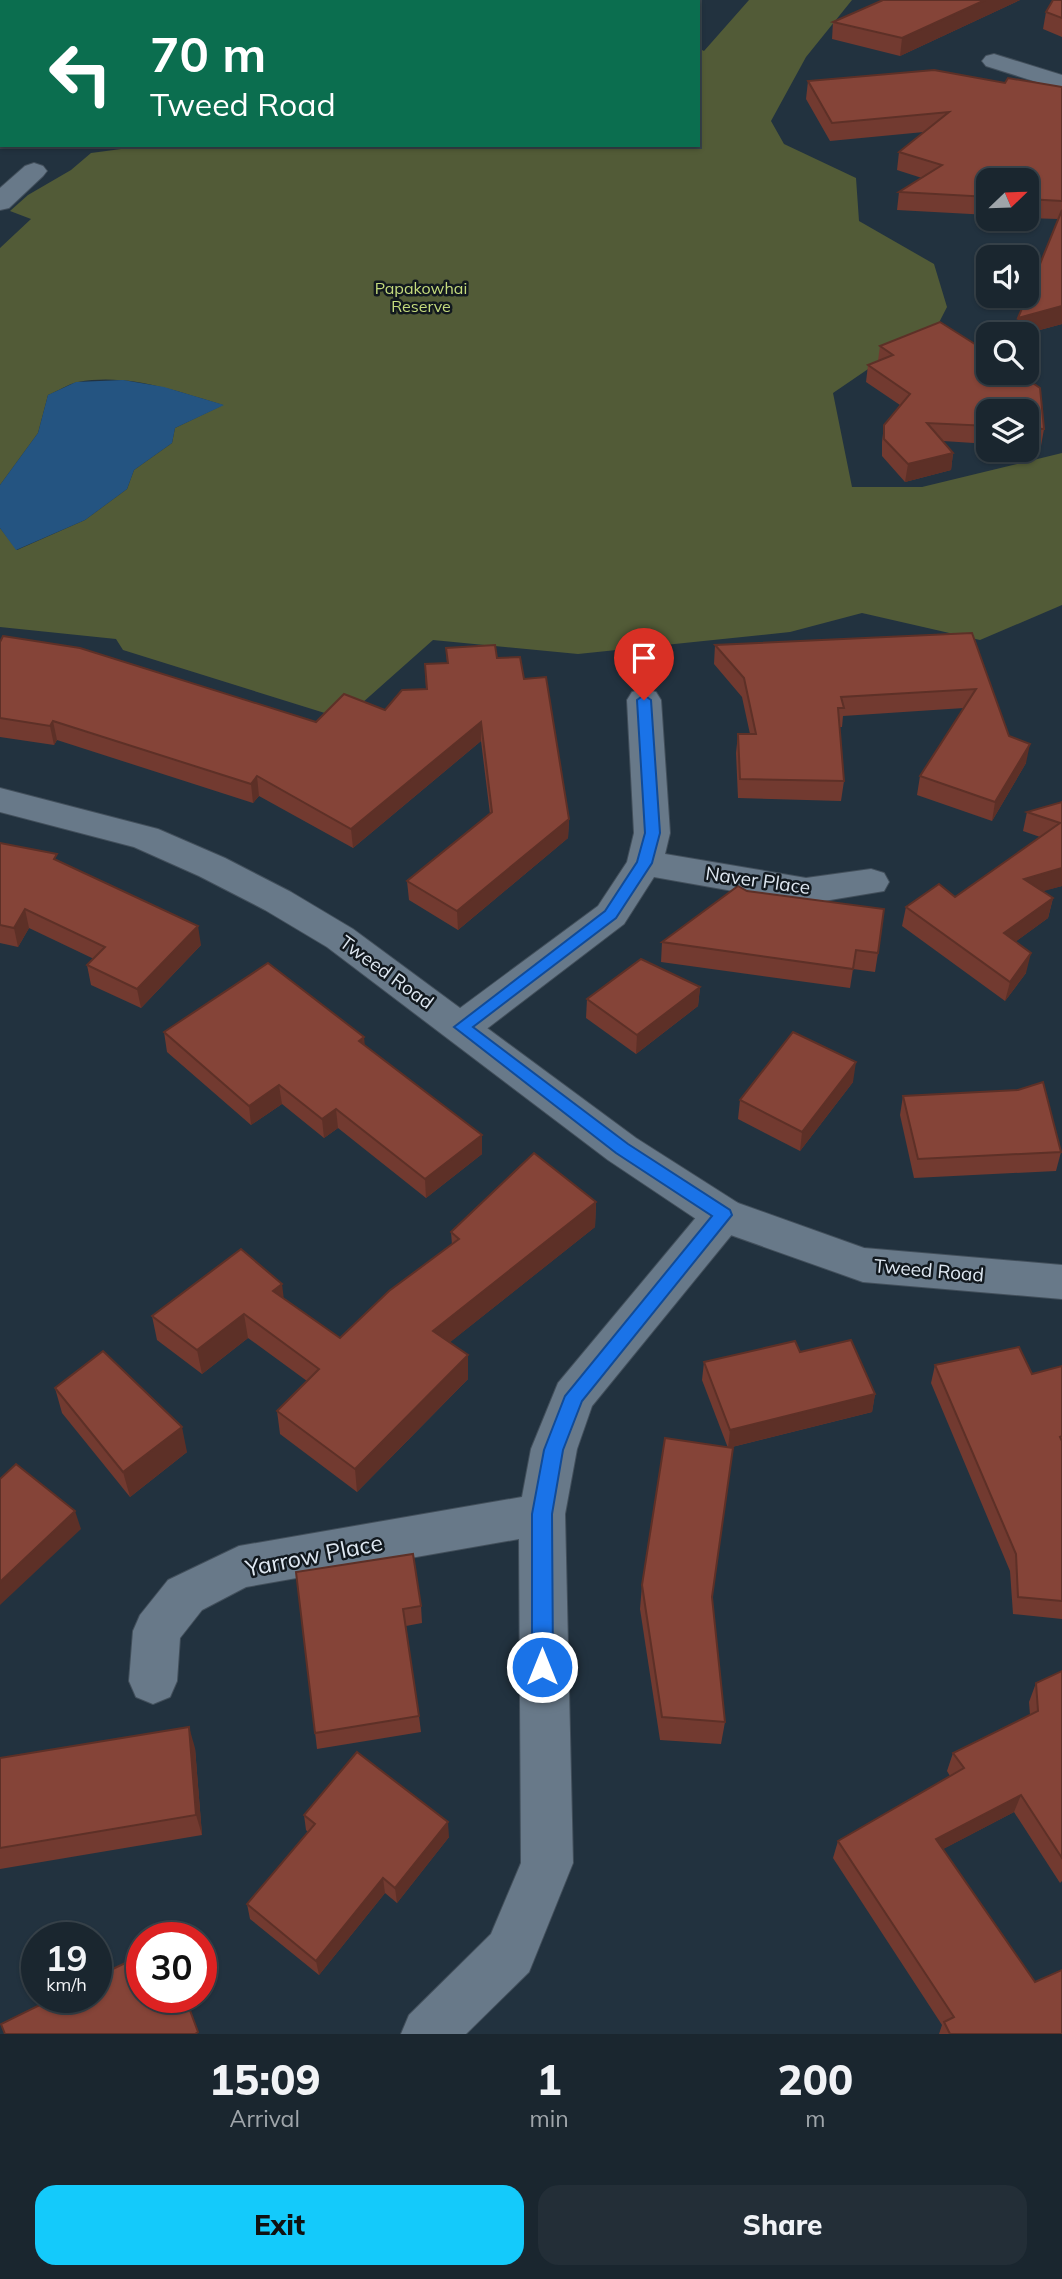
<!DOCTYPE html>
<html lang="en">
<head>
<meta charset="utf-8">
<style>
  body { margin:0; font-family:Mulish,sans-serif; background:#232e37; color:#f1f3f6; height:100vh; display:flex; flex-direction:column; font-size:26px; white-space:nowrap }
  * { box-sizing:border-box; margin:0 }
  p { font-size:23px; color:#9fa5aa }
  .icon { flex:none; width:38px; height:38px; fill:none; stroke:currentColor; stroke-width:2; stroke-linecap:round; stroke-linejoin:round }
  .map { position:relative; height:2034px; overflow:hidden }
  .details { display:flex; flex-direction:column; background:#1a262f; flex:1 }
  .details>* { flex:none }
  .hud { position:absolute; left:0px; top:0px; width:700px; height:147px; box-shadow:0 2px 5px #0004,0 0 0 2px #38434b; background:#0b6e4f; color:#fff; overflow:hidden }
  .needle { width:46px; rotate:67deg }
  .tools { position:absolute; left:976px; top:168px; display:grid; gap:14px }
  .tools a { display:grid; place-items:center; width:63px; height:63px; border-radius:14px; background:#1a262f; box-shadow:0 2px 5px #0004,0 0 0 2px #38434b; font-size:35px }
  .speed { position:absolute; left:21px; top:1922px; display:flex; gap:14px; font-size:35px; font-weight:700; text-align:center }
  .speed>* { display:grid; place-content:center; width:91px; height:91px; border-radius:50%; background:#1a262f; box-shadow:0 2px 5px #0004,0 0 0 2px #38434b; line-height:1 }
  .speed small { font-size:18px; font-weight:400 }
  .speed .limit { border:10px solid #d22; background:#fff; color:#111 }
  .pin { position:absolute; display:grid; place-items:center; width:60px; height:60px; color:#fff; margin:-72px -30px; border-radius:50% 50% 50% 0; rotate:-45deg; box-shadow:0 0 7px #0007 }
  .pin .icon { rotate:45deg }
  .me { position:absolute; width:77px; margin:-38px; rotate:0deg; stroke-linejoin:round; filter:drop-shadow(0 0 5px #0008) }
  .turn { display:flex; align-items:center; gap:24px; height:147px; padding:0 35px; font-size:32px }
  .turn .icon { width:91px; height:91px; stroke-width:2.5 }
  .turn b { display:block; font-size:49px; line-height:60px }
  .eta { display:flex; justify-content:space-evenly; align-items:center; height:119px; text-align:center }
  .eta b { font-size:42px; font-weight:800; line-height:49px }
  .button { display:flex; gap:14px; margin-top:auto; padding:14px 35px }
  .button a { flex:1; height:80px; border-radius:21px; background:#14cafb; color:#111; font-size:28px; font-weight:800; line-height:80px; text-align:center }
  .button a+a { background:#232e37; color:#f1f3f6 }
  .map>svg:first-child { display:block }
  .green { fill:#525b37 }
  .water { fill:#245481 }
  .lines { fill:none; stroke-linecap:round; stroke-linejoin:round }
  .lane-casing { stroke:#424f5b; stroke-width:1 }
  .street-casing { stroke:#424f5b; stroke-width:2 }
  .secondary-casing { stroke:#424f5b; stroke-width:2 }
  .lane { fill:#687989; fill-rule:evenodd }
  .street { fill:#687989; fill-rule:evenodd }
  .secondary { fill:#687989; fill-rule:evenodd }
  .wall { fill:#723a30 }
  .shaded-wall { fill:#5d3027 }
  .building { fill:#854438; stroke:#5d3027; stroke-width:2 }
  .route { fill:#1a73e8; stroke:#114b97; stroke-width:2 }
  .labels { text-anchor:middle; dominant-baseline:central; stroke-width:5; stroke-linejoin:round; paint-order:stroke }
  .far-park-label { font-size:16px; fill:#c5db7d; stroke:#12191f }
  .street-label { font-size:19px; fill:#dfe8f2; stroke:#12191f }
  .near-street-label { font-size:23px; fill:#dfe8f2; stroke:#12191f }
</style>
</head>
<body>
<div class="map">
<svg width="1062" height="2034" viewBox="0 0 1062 2034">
  <rect width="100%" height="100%" fill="#22323f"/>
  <g class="green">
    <path d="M73 0H617L72 2Z"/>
    <path d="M749 0H852L806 57 771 121 784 144 856 178 859 221 934 264 947 307 928 344 874 365 833 393 852 487H922L1062 453V605L980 640 862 613 790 632 578 654 433 640 344 719 123 650 116 639 0 627V528L17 550 85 520 127 489 134 470 172 443 175 428 223 405C176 391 128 373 78 382 68 384 58 391 48 395L38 433 0 485V248L31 219 10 211 28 195 71 170 91 153 151 145H698V48L704 51Z"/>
  </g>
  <path class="water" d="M123 380 164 387 224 405 175 428 172 443 134 470 127 489 85 520 16 550 0 528V485L38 433 48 395 76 382Z"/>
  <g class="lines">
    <defs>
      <path id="lane" d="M148 0H162L163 2H149Z"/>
      <g id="street">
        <path d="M994 54 1062 75V90L986 66 982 61 986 56Z"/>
        <path d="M34 163 43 166 47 171 43 176 9 208 0 210V188L25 166Z"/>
        <path d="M644 689 656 692 661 700 670 833 665 854 806 878 871 869 884 873 889 882 884 891 806 904 654 877 624 924 476 1037 462 1041 448 1037 443 1027 448 1017 598 906 627 862 634 833 627 700 632 692Z"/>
        <path d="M723 1198 738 1203 744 1215 738 1227 592 1406 577 1449 565 1514 573 1863 529 1972 466 2034H401L409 2015 491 1934 521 1863 519 1539 246 1587 202 1610 180 1638 177 1681 170 1697 153 1704 136 1697 129 1681 133 1631 140 1615 168 1580 239 1546 522 1497 531 1449 558 1383 708 1203Z"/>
      </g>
      <path id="secondary" d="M0 788 158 829 225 858 291 892 353 929 636 1138 738 1203 864 1248 1062 1265V1299L863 1282 708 1227 608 1160 327 947 265 910 199 876 134 847 0 812Z"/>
    </defs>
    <use href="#lane" class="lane-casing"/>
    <use href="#street" class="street-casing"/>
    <use href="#secondary" class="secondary-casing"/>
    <use href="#lane" class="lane"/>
    <use href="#street" class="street"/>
    <use href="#secondary" class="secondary"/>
  </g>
  <g class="wall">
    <path d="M883 0H1020L900 56 832 39 833 22Z"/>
    <path d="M1062 0V37L1043 29 1046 12Z"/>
    <path d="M0 9 2 10V112H0Z"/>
    <path d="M808 81 1005 83 1062 87V324L1025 334H1015L1018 318 1058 219 1027 218V180H989V215L897 210 899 192 922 178 897 170 899 152 924 132 830 141 806 99Z"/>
    <path d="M940 322 989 353V373H1018L1040 388 1044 429 1041 446H1027V411H989V444L943 441 953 453 951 470 905 482 882 456V442L884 425 900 405 866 382 868 365 878 361 880 346Z"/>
    <path d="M972 633 1009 736 1026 763 992 821 917 795 920 776 964 708 843 716 842 727H839L844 781 841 801 738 798 736 753 738 734H750L742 697 714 664 715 645Z"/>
    <path d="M0 642 316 722 385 710 426 689 425 664 447 663 446 648 497 658 524 679 569 819 568 838 458 930 409 900 407 881 490 814 481 741 353 848 259 796 253 803 57 740 54 745 0 737Z"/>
    <path d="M1062 802V886L1042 891 1053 898 1048 918 1015 942 1026 973 1005 1001 902 926 906 907 955 897 1040 837 1023 831 1027 812Z"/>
    <path d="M0 843 59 862 201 945 141 1008 91 985 87 965 94 959 29 928 18 947 0 943Z"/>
    <path d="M738 886 878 953 875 972 853 969 850 988 661 962 662 942Z"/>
    <path d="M700 987 698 1006 636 1054 586 1018 587 999Z"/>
    <path d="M164 1032 365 1045 482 1154 426 1198 338 1128 324 1138 282 1104 251 1125 167 1052Z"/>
    <path d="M853 1082 800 1151 738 1119 740 1100Z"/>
    <path d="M903 1096 1061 1152 1056 1171 914 1178 900 1115Z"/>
    <path d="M596 1202 595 1227 450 1342 468 1379 357 1492 280 1434 277 1411 307 1381 248 1338 202 1374 157 1340 152 1316 284 1299 340 1338 452 1245 451 1232Z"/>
    <path d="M800 1352 875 1394 872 1412 728 1448 702 1380 704 1362Z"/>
    <path d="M935 1365 1032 1374 1062 1366V1619L1013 1614 1010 1571 931 1383Z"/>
    <path d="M55 1388 187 1452 130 1497 62 1413Z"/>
    <path d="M296 1572 421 1606 422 1623 406 1626 419 1716 421 1732 317 1749Z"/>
    <path d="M642 1585 712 1598 725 1722 721 1744 660 1740 640 1609Z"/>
    <path d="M1062 1671V1881L1060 1883 1014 1812 943 1849 1062 2034H939L942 2025 833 1858 838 1841 950 1776 947 1771 953 1753 1030 1715 1029 1702 1036 1683Z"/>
    <path d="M195 1748 202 1835 0 1869V1758Z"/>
    <path d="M304 1815 449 1837 397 1903 385 1893 319 1975 250 1919 247 1904 308 1832 306 1830Z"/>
  </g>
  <g class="shaded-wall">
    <path d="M985 0H1020L900 56 902 38Z"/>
    <path d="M1062 306V324L1025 334H1015L1018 318Z"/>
    <path d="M953 453 951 470 905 482 908 464Z"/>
    <path d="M53 721 57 740 54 745 50 726Z"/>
    <path d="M481 722V741L353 848 351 829Z"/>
    <path d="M1030 744 1026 763 992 821 995 802Z"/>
    <path d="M257 776 259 796 253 803 251 784Z"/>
    <path d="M569 819 568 838 458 930 457 911Z"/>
    <path d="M1062 868V886L1019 898 1024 879Z"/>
    <path d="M1053 898 1048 918 1000 953 1004 933Z"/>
    <path d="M25 909 29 928 18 947 14 928Z"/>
    <path d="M198 926 201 945 141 1008 137 989Z"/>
    <path d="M1031 953 1026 973 1005 1001 1010 982Z"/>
    <path d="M700 987 698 1006 636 1054 637 1035Z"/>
    <path d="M364 1037 366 1056 359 1041Z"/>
    <path d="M856 1062 853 1082 800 1151 802 1132Z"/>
    <path d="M279 1085 282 1104 251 1125 249 1106Z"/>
    <path d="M336 1109 338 1128 324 1138 322 1119Z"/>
    <path d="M482 1135V1154L426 1198 425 1179Z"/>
    <path d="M596 1202 595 1227 434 1355 433 1331Z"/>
    <path d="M282 1284 285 1308 273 1291Z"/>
    <path d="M244 1314 248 1338 202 1374 197 1350Z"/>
    <path d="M468 1355V1379L357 1492 355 1469Z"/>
    <path d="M875 1394 872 1412 728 1448 730 1430Z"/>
    <path d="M182 1427 187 1452 130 1497 123 1472Z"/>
    <path d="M75 1511 81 1529 0 1605V1582Z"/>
    <path d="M189 1727 195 1748 202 1835 196 1815Z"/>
    <path d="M1021 1795 1014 1812 930 1856 936 1839Z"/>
    <path d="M448 1822 449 1837 397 1903 395 1888Z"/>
    <path d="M383 1878 385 1893 319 1975 316 1961Z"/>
  </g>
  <g class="building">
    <path d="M883 0H985L902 38 833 22Z"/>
    <path d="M1053 0H1062V18L1046 12Z"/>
    <path d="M0 9 2 10V50L0 51Z"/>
    <path d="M0 54H2V96L0 95Z"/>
    <path d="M934 70 1005 83 1008 78 1062 87V201L1027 199V180H989V197L899 192 942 165 899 152 949 112 832 123 808 81Z"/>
    <path d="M1062 210V306L1018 318Z"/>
    <path d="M940 322 989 353V373H1018L1040 388 1044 429 1027 428V411H989V426L927 423 953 453 908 464 884 439V425L910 394 868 365 893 355 880 346Z"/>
    <path d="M972 633 1009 736 1030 744 995 802 920 776 976 689 841 697 844 708H838L844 781 740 779 738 734H756L744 678 715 645Z"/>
    <path d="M3 636 80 648 316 722 344 694 385 710 402 690 427 689 425 664 448 663 446 648 495 645 497 658 520 657 524 679 546 677 569 819 457 911 407 881 492 812 481 722 351 829 257 776 251 784 53 721 50 726 0 718V642Z"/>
    <path d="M1062 802V868L1024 879 1053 898 1004 933 1031 953 1010 982 906 907 939 884 955 897 1060 823 1027 812Z"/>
    <path d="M0 843 57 854 54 859 198 926 137 989 87 965 105 947 25 909 14 928 0 925Z"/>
    <path d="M738 886 747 891 884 909 878 953 856 950 853 969 662 942Z"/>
    <path d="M641 959 700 987 637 1035 587 999Z"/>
    <path d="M268 963 364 1037 359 1041 482 1135 425 1179 336 1109 322 1119 279 1085 249 1106 164 1032Z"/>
    <path d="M793 1032 856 1062 802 1132 740 1100Z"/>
    <path d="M1043 1082 1061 1152 918 1159 903 1096 1018 1090Z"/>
    <path d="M534 1153 596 1202 433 1331 468 1355 355 1469 277 1411 319 1369 244 1314 197 1350 152 1316 241 1249 282 1284 273 1291 340 1338 389 1291 459 1239 451 1232Z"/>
    <path d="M851 1340 875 1394 730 1430 704 1362 795 1341 800 1352Z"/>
    <path d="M1019 1347 1032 1374 1062 1366V1436L1060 1437 1062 1441V1601L1018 1597 1016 1554 935 1365Z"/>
    <path d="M103 1351 182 1427 123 1472 55 1388Z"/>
    <path d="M665 1438 733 1448 712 1597 725 1722 662 1717 642 1585Z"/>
    <path d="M16 1464 75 1511 0 1582V1479Z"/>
    <path d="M413 1554 421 1606 403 1609 419 1716 315 1733 296 1572Z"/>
    <path d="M1062 1671V1858L1021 1795 936 1839 1035 1982 1062 1970V2034H950L944 2022 954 2017 838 1841 964 1768 953 1753 1038 1711 1036 1683Z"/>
    <path d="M189 1727 196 1815 0 1848V1758Z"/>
    <path d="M357 1752 448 1822 395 1888 383 1878 316 1961 247 1904 315 1824 304 1815Z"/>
    <path d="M142 1955V1997H185L198 2032 195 2034H5L1 2024 56 1997H96V1977Z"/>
  </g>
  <path class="route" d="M644 695 651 700 660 833 652 863 616 918 473 1027 628 1144 730 1210 732 1215 582 1401 563 1450 552 1514 553 1667 550 1674 542 1677 535 1674 532 1667V1514L544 1450 565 1396 712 1216 616 1153 454 1027 605 911 637 862 645 833 637 700Z"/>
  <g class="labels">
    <g class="far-park-label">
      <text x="421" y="288">Papakowhai<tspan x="421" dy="18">Reserve</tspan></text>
    </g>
    <g class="street-label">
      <text transform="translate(758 880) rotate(8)">Naver Place</text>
      <text transform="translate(387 972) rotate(36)">Tweed Road</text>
      <text transform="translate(929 1270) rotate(5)">Tweed Road</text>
    </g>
    <g class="near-street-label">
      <text transform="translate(314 1555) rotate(-11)">Yarrow Place</text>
    </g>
  </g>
</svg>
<div class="tools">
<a><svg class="needle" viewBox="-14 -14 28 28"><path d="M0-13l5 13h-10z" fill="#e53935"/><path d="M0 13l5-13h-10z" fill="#9fa5aa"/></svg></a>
<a><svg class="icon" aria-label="sound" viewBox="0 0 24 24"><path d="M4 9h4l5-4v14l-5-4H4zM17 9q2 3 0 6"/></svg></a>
<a><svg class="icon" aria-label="search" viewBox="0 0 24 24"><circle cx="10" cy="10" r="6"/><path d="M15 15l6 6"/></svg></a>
<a><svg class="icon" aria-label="layers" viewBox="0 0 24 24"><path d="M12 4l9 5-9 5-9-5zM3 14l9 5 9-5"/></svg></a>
</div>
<div class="speed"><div>19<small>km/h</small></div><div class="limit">30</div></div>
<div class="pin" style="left:644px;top:700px;background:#d93025"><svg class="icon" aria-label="arrive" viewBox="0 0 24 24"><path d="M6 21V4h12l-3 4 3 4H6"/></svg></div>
<svg class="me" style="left:542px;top:1667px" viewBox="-20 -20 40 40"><circle r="17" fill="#1a73e8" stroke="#fff" stroke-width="3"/><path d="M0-11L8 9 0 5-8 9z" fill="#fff"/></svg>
<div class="hud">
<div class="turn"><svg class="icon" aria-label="left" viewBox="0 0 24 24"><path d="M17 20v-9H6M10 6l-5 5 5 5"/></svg><div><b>70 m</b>Tweed Road</div></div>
</div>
</div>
<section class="details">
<div class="eta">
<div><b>15:09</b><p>Arrival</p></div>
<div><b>1</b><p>min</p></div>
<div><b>200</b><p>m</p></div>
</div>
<div class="button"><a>Exit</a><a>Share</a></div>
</section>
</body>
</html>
